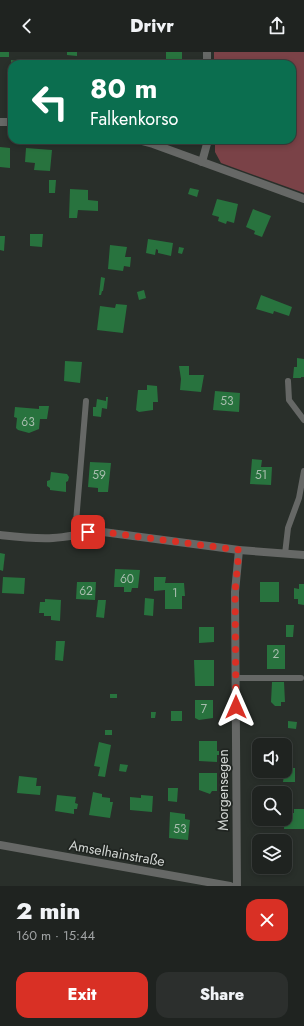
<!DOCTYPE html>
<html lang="en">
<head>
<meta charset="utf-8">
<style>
  body { margin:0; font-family:Jost,sans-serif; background:#2c2f2d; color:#f1f3f6; height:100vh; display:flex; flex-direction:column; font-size:15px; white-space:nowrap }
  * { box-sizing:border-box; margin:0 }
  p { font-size:13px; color:#a1a4a5 }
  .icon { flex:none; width:22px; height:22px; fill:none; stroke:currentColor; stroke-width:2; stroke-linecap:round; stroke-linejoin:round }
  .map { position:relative; height:834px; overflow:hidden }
  .drawer { display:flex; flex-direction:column; background:#1f2320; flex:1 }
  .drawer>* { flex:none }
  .banner { position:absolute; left:8px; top:8px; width:288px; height:84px; border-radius:12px; box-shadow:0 2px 6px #0003,0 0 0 1px #3c403e; background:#0b6e4f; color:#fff; overflow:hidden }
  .tools { position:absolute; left:252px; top:686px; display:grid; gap:8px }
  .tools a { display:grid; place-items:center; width:40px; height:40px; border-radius:8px; background:#1f2320; box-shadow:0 2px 6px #0003,0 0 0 1px #3c403e; font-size:20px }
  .pin { position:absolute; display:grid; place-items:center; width:34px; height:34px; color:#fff; margin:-17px; border-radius:8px; box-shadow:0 2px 6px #0006 }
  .me { position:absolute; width:44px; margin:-22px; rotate:0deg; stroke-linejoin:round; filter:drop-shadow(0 0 3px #0008) }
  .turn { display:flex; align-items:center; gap:14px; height:84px; padding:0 16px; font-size:18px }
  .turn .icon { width:52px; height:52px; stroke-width:2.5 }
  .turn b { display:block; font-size:28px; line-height:34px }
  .round { display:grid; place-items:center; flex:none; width:42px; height:42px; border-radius:12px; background:#2c2f2d }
  .head { display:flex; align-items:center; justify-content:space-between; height:68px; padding:0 16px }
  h1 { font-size:24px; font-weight:800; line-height:30px }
  .primary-button { display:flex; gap:8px; margin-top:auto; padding:8px 16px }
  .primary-button a { flex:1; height:46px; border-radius:12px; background:#d93025; color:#fff; font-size:16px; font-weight:800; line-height:46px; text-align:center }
  .primary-button a+a { background:#2c2f2d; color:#f1f3f6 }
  header { display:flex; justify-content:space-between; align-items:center; height:52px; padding:0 16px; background:#1f2320; font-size:18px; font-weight:800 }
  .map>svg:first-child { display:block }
  .green { fill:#7a4247 }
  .building { fill:#28733e }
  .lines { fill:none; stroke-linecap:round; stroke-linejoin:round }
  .service { stroke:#666866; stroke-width:6 }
  .minor { stroke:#666866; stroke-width:8 }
  .route { stroke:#d93025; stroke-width:7; stroke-dasharray:0 12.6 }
  .labels { text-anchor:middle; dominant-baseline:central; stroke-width:3.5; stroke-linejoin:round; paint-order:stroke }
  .number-label { font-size:12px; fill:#a8bdae }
  .street-label { font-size:14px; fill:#d2d6d3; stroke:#202521 }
</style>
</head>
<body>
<header><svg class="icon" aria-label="back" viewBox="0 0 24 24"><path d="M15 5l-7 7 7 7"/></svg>Drivr<svg class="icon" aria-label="share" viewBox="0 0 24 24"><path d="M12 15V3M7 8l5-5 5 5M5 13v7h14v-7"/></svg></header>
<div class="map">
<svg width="304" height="834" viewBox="0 0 304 834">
  <rect width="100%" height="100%" fill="#292f2a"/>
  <path class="green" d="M214 0H304V141L221 111 215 100V88H292V12H214Z"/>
  <g class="building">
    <rect x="0" y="0" width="9" height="5"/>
    <path d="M67 0H77V4L67 3Z"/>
    <rect x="166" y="0" width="16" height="12"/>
    <path d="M11 8 19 9V12H11Z"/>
    <path d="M11 18H12V44H9Z"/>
    <path d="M0 95 10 96V116L0 115Z"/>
    <path d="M26 96 52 98 50 119 34 118 35 111 25 110Z"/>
    <path d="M49 128H56L55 141H49Z"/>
    <path d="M190 136 199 138 197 145 188 142Z"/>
    <path d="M70 137 88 138V148L98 149V159L78 158 77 166H69Z"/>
    <path d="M217 147 238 152 234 171 227 169 226 172 218 169 219 165 212 163Z"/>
    <path d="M253 157 271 164 262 185 254 182 255 179 246 175Z"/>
    <path d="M30 182H43L42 195 30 194Z"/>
    <path d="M0 184H5L4 199 0 198Z"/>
    <path d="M148 187 173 191 171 204 158 201V198L156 197 155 203 146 201Z"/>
    <path d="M110 193 127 195 125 205H131L130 215 124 214 123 219 108 217Z"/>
    <path d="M179 195 184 196 182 202 178 201Z"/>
    <path d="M101 225 105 226 103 239H102L101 243H99Z"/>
    <path d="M144 238 146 246 139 248 137 240Z"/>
    <path d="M261 243 292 255 289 264 274 259 273 262 256 257Z"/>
    <path d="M116 252 127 253 123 281 97 278 100 254 115 256Z"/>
    <path d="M297 306 304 307V325H301V326H293L294 315H297Z"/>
    <path d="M65 309 82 310 80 331 64 329Z"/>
    <path d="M179 314H189V323H204L201 340 180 338 181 327Z"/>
    <path d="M147 333 157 334 158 350H153V358L139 360 136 358 138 338H147Z"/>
    <path d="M215 339 240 341 239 360 213 358Z"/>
    <path d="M106 345H108L107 357 102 356 101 365 93 364V355H96L97 347 106 349Z"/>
    <path d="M39 354H49L47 367H40L39 377 29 381 18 378 16 376 17 366 14 365 15 355 39 357Z"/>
    <path d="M252 407 262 408 261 415H272L271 433 250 432Z"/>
    <path d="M90 410 111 411 108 440H98V436L88 435Z"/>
    <path d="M51 420 67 422 69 425 68 429 66 430V440L50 438V436L47 434V429L50 428Z"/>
    <path d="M0 501 5 502 3 519 0 518Z"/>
    <path d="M115 517 140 518 138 536H132L131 540H124V535H114Z"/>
    <path d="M3 525 25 526 24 542 2 541Z"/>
    <path d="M154 525H166L165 531H184L185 544H182V557H165V538L154 539Z"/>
    <path d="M77 530H96L95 548 76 547Z"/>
    <rect x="260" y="530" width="19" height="20"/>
    <path d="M299 532H304V553L298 552V547H294V536L299 537Z"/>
    <path d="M145 546 154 547 153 564 144 563Z"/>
    <path d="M45 547 61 548 60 569 51 568V564H44V561H39L40 550H45Z"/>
    <path d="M98 548H106L104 566 96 565Z"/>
    <path d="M286 573H294L293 585H286Z"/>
    <path d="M199 575H214V590L199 591Z"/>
    <path d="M56 589H65L63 609 55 608Z"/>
    <rect x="267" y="593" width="18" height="24"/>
    <path d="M194 608H214V634H195Z"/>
    <path d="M272 630H284L285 650H281V654H275L271 650Z"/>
    <rect x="110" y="642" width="7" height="4"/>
    <path d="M195 648H213V666L199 668 195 666Z"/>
    <rect x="171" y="659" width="11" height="10"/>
    <path d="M151 660H156L155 666H151Z"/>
    <path d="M288 669 297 670 296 677 288 676Z"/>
    <rect x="105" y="678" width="7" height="5"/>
    <path d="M199 689H217V699H219V703H217V710L199 709Z"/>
    <path d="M99 690 111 693 105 725 98 724 100 715 94 714Z"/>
    <path d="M120 712 128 713 126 720 119 719Z"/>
    <path d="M285 716H295V730H283Z"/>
    <path d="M199 721H217V739H212L210 742 199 738Z"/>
    <path d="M19 724 37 726 36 734H41L40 743 17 741Z"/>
    <path d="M168 736H178L177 750 168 749Z"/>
    <path d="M93 740 102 742V745L110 746V750H113L110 766 89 763Z"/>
    <path d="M285 741H289L288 750H285Z"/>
    <path d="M57 743 76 745 75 751 78 752 77 757H74V762L55 759Z"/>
    <path d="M141 743 153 744 152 760 130 758V745L141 746Z"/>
    <path d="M294 757H304V777H284L285 761H294Z"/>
    <path d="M170 760 185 762V767L190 768 188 788 169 786Z"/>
  </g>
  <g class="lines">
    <g class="service">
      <path d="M288 329 289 348 304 368"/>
      <path d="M75 482 86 349"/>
      <path d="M285 502 288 476 299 446 304 419"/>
      <path d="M236 626H301"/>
    </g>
    <g class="minor">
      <path d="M207 0V12"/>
      <path d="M0 70H12"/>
      <path d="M138 88 153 92 304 147"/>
      <path d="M202 110 208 88"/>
      <path d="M0 483C18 485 35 487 53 486 70 485 86 480 103 480L239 498 304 503"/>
      <path d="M0 793 230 834"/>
      <path d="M237 834 235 540 239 498"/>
    </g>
  </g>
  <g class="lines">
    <path class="route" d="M88 480H103L239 498 235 540 236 655"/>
  </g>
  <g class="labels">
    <g class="number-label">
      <text x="227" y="349">53</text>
      <text x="28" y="370">63</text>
      <text x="99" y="423">59</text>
      <text x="261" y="423">51</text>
      <text x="127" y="527">60</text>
      <text x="86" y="539">62</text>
      <text x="175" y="541">1</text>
      <text x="276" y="602">2</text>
      <text x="204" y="657">7</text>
      <text x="180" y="777">53</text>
    </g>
    <g class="street-label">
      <text transform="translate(223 738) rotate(-90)">Morgensegen</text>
      <text transform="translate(117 801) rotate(10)">Amselhainstraße</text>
    </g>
  </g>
</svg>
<div class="tools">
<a><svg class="icon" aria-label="sound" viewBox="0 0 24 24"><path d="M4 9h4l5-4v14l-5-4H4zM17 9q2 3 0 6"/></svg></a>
<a><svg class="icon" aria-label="search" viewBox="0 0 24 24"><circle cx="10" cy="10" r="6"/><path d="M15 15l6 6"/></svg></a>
<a><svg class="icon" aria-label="layers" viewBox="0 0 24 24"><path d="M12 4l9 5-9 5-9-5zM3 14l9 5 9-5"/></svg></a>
</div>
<div class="pin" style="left:88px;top:480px;background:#d93025"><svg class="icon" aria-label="arrive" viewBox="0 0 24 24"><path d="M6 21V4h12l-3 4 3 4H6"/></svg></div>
<svg class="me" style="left:236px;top:655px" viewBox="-20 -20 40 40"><path d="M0-17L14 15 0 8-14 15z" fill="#d93025" stroke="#fff" stroke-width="4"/></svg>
<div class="banner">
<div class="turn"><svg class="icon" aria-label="left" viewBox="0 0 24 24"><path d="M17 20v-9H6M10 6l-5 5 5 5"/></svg><div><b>80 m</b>Falkenkorso</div></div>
</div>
</div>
<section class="drawer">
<div class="head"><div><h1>2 min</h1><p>160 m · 15:44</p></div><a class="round" style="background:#d93025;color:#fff"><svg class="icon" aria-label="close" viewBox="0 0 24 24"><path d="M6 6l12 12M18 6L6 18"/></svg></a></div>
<div class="primary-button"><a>Exit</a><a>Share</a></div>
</section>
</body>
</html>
